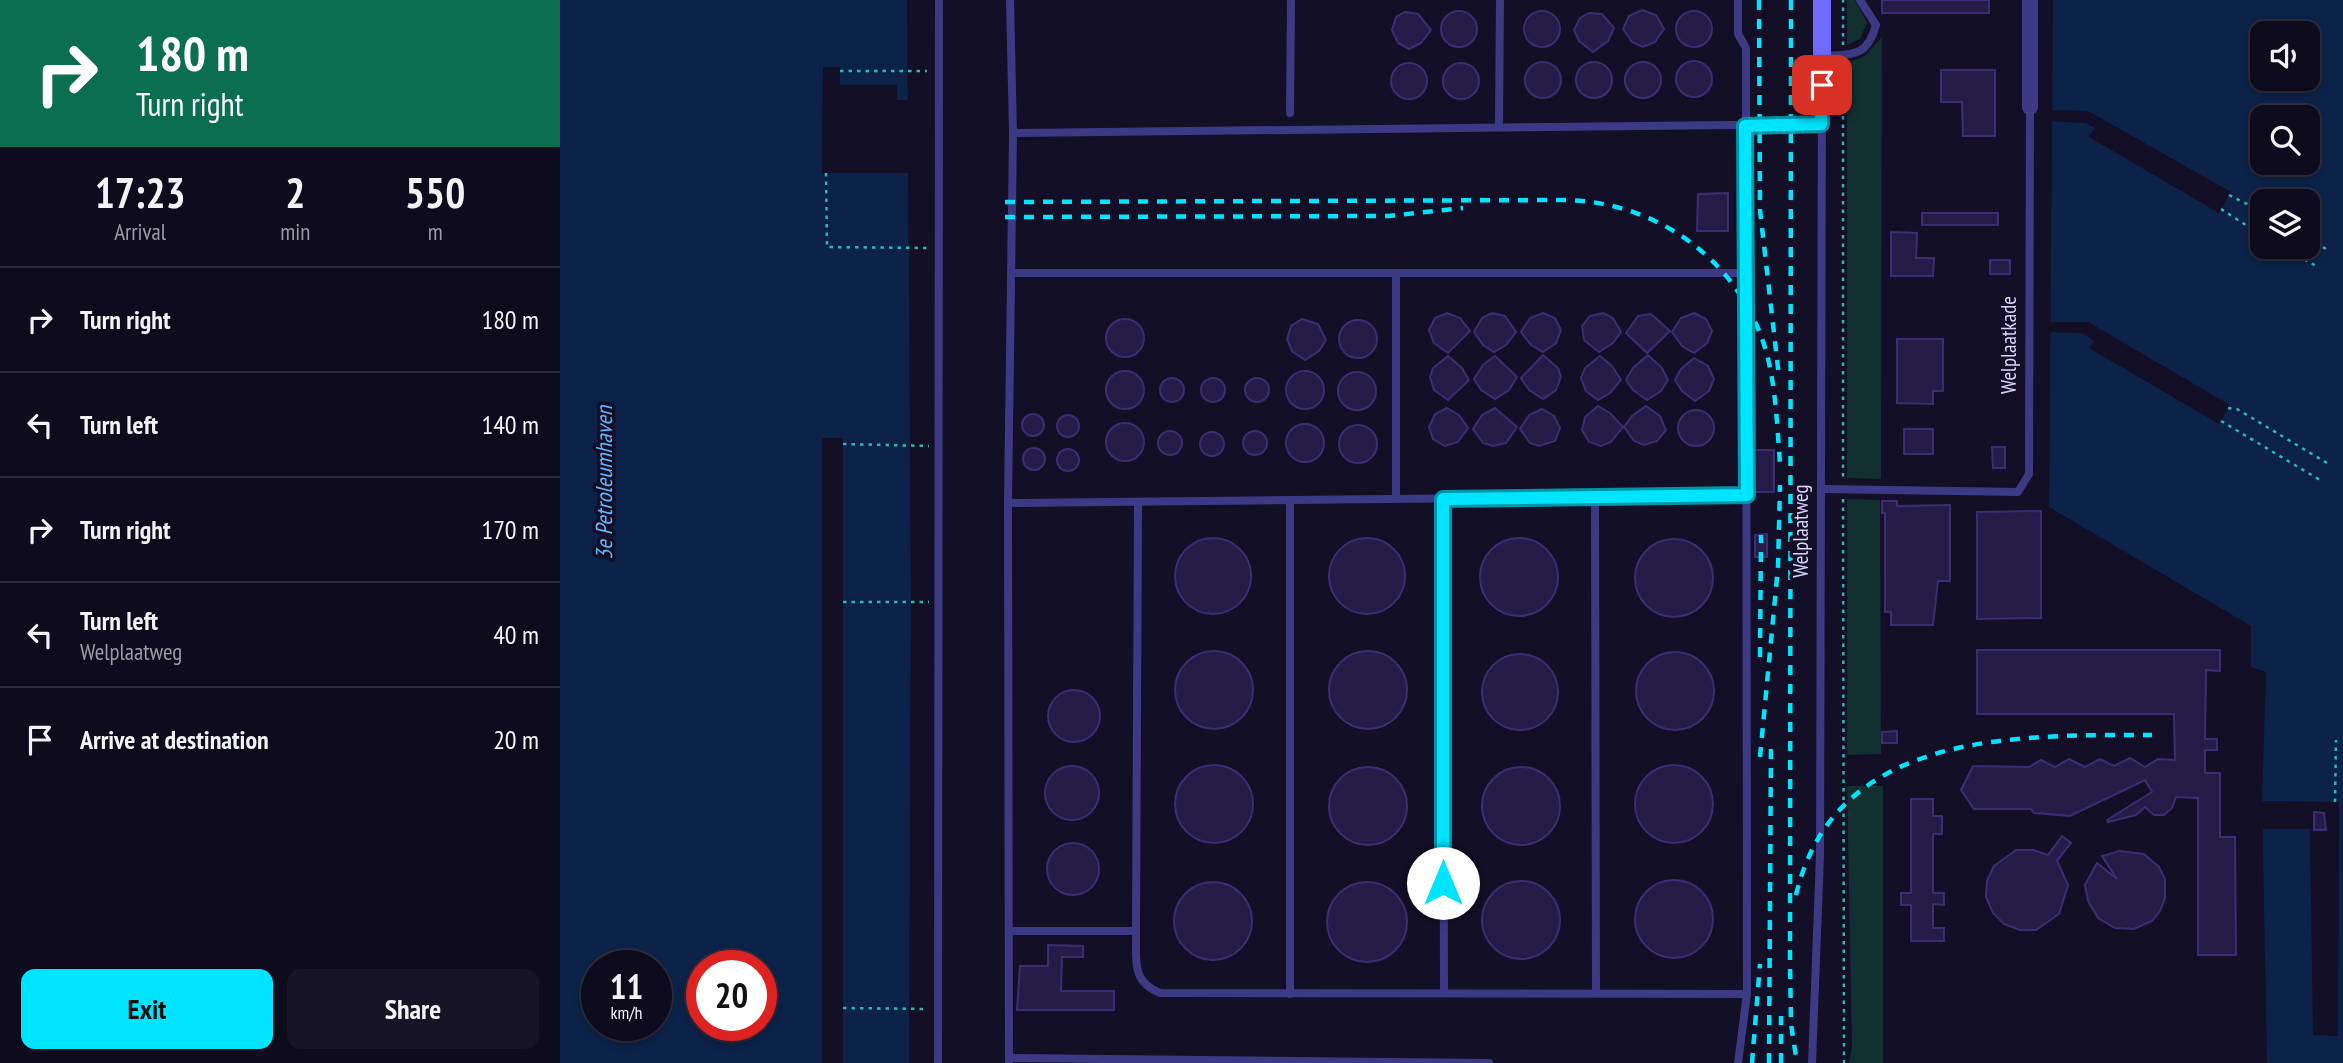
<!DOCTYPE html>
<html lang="en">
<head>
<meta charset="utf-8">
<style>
  body { margin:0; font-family:"PT Sans Narrow",sans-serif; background:#171425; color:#f1f3f6; height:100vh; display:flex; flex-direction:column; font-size:26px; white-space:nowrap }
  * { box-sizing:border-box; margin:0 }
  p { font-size:23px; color:#9b9ba3 }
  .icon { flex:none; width:38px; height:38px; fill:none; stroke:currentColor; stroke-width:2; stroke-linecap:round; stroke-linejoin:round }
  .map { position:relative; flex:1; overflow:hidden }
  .panel { display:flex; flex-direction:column; background:#0e0b1c; width:560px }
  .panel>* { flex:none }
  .hud { background:#0b6e4f; color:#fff; overflow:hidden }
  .tools { position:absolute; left:1690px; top:21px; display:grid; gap:14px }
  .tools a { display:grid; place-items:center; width:70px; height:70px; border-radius:14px; background:#0e0b1c; box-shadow:0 4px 10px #0003,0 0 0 2px #2e2b3b; font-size:35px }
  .speed { position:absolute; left:21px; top:950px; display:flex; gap:14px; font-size:35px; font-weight:700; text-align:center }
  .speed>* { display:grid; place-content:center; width:91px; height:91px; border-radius:50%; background:#0e0b1c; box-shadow:0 4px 10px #0003,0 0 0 2px #2e2b3b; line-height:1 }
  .speed small { font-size:18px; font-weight:400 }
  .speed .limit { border:10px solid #d22; background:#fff; color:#111 }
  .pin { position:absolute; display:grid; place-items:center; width:60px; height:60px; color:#fff; margin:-30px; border-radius:14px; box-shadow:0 4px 10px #0006 }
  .me { position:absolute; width:77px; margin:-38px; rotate:0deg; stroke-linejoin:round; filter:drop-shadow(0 0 5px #0008) }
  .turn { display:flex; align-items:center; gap:24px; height:147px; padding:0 21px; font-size:32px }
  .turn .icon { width:91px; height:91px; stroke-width:2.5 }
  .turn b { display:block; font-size:49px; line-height:60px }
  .eta { display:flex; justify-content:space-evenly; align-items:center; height:119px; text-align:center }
  .eta b { font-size:42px; font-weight:700; line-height:49px }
  .cta { display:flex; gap:14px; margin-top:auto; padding:14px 21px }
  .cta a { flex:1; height:80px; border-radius:14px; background:#00e5ff; color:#111; font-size:28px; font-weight:700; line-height:80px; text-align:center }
  .cta a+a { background:#171425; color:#f1f3f6 }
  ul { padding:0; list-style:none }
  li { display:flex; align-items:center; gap:21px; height:105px; padding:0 21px; border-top:2px solid #2e2b3b }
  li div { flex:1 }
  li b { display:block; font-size:26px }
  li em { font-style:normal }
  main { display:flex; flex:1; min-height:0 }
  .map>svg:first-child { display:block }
  .green { fill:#12302f }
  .water { fill:#0c2248; fill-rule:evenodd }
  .pier { fill:#130f26 }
  .building { fill:#241b47; stroke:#3b2d73; stroke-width:2 }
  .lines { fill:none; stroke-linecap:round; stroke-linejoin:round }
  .path { stroke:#2fb8b0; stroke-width:2.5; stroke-dasharray:3.5 5; stroke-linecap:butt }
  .lane { stroke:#3d3a85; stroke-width:8 }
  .street { stroke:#3d3a85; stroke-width:16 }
  .secondary { stroke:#6f6bff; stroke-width:18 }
  .rail { stroke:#00e5ff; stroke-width:4.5; stroke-dasharray:10 9; stroke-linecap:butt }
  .route-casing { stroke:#0095a6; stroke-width:18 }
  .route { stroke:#00e5ff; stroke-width:12 }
  .labels { text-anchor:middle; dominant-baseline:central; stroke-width:7; stroke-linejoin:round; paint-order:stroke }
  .street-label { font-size:21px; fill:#d9d4ff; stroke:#130f26 }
  .water-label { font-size:23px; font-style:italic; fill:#62b6ff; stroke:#130f26 }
</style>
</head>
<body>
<main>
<section class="panel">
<div class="hud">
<div class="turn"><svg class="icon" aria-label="right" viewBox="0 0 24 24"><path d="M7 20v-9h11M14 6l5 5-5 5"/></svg><div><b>180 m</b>Turn right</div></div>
</div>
<div class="eta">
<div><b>17:23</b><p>Arrival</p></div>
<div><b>2</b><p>min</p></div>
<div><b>550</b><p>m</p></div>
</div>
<ul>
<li><svg class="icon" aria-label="right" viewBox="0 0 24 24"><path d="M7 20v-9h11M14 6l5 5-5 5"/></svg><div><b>Turn right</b></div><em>180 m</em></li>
<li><svg class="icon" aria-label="left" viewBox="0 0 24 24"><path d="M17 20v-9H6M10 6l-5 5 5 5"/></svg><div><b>Turn left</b></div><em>140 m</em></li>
<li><svg class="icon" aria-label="right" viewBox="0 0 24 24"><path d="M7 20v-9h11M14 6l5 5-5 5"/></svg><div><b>Turn right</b></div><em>170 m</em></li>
<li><svg class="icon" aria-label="left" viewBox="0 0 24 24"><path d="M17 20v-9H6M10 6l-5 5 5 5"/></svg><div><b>Turn left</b><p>Welplaatweg</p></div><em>40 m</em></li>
<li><svg class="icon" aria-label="arrive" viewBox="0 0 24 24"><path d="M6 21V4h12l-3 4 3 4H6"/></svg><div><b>Arrive at destination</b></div><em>20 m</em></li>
</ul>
<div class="cta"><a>Exit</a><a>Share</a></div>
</section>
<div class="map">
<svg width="1783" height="1063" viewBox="0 0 1783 1063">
  <rect width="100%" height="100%" fill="#130f26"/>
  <g class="green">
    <path d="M1287 0H1295L1307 23 1300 39 1287 45Z"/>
    <path d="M1322 37 1321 479 1287 478V62L1304 57Z"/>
    <path d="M1287 499 1320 500 1321 754 1287 755Z"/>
    <path d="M1323 786V1063H1289L1292 1048 1287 786Z"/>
  </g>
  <g class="water">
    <path d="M0 0H347L351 598 349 1063H0ZM37 966H96V1026H37ZM142 966H201V1026H142Z"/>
    <path d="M1493 0H1783V1063H1707L1702 801 1706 672 1691 667V626L1489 507ZM1703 33H1748V79H1703ZM1703 117H1748V163H1703ZM1703 201H1748V247H1703Z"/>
  </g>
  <g class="pier">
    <path d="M263 67H280V85H337V100H351L352 173H262Z"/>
    <path d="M1489 110 1528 111 1671 192 1659 213 1529 137 1535 128 1525 123 1489 121Z"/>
    <path d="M1487 322H1528L1670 405 1659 424 1529 348 1534 341 1522 333 1487 332Z"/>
    <rect x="262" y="438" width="21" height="625"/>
    <path d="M1698 801 1779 802 1778 1036 1753 1035 1750 829H1699Z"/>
  </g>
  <g class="building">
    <rect x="1322" y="0" width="107" height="13"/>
    <path d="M1082 10 1096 15 1104 29 1095 42 1083 47 1072 42 1063 29 1069 16Z"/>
    <circle cx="1134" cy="29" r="18"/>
    <circle cx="899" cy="29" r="18"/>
    <circle cx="982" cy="29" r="18"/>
    <path d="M845 12 858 14 871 30 861 43 849 49 838 43 832 30 836 17Z"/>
    <path d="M1029 13 1042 14 1054 28 1048 41 1033 52 1019 41 1014 30 1020 18Z"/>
    <circle cx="1134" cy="79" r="18"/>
    <circle cx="1034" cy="80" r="18"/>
    <circle cx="1083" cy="80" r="18"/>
    <circle cx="983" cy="80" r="18"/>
    <circle cx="901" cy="81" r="18"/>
    <circle cx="849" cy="81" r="18"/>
    <path d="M1236 70H1246L1251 74 1249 95H1236Z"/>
    <path d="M1381 70H1435V136H1403L1402 102H1381Z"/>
    <path d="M1168 193V231H1137L1138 194Z"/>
    <rect x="1362" y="213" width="76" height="12"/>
    <path d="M1331 232 1357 233 1356 258H1374L1373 276H1331Z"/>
    <rect x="1430" y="260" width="20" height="14"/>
    <path d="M887 313 900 318 910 331 888 353 874 343 869 330 875 318Z"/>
    <path d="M932 313 945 316 956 332 946 345 934 352 923 345 914 332 922 318Z"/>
    <path d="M983 313 995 318 1001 330 996 343 983 352 971 345 961 332 970 318Z"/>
    <path d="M1043 313 1053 318 1061 332 1053 343 1039 352 1024 340 1022 326 1030 316Z"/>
    <path d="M1134 313 1146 319 1152 331 1147 343 1134 353 1122 346 1112 332 1121 318Z"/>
    <path d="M1091 314 1110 331 1087 353 1066 333 1078 316Z"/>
    <path d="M742 319 758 324 766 340 759 351 745 360 732 351 727 339 731 326Z"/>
    <circle cx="565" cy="338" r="19"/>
    <circle cx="798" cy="339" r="19"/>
    <path d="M1337 339H1383V391H1373V404L1337 403Z"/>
    <path d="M983 355 998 368 1001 377 996 390 983 399 969 390 961 378Z"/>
    <path d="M1088 355 1102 368 1108 380 1101 391 1087 400 1073 390 1066 380 1073 368Z"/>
    <path d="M888 356 902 368 909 380 888 400 874 390 870 377 873 368Z"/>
    <path d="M935 356 957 377 949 390 935 399 921 390 914 379 923 365Z"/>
    <path d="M1040 356 1052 366 1061 380 1050 393 1038 400 1026 391 1021 378 1025 368Z"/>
    <path d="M1134 358 1148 366 1154 379 1149 391 1135 401 1122 391 1115 380 1121 369Z"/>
    <circle cx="745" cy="390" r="19"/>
    <circle cx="565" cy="390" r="19"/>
    <circle cx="797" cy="391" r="19"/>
    <circle cx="612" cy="390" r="12"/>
    <circle cx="697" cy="390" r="12"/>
    <circle cx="653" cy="390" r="12"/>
    <path d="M1038 406 1050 413 1063 427 1051 442 1041 446 1029 442 1022 430 1025 417Z"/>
    <path d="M1086 406 1100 416 1106 430 1097 441 1084 445 1074 441 1064 427 1072 416Z"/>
    <path d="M887 408 899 415 908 428 898 442 885 446 873 439 869 427 875 414Z"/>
    <path d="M935 408 957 427 946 443 933 446 923 443 913 429 922 415Z"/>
    <path d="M982 409 994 416 1000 428 995 441 979 446 970 443 960 429 969 415Z"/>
    <circle cx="1136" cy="428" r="18"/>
    <circle cx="473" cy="425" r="11"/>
    <circle cx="508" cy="426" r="11"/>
    <circle cx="565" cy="442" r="19"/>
    <circle cx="745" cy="443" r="19"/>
    <circle cx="798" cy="444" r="19"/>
    <rect x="1344" y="429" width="29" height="25"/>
    <circle cx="610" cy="443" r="12"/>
    <circle cx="695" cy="443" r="12"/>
    <circle cx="652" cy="444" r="12"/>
    <path d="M1432 447H1445V468H1433Z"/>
    <circle cx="474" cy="459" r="11"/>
    <circle cx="508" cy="460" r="11"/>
    <rect x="1193" y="450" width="21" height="42"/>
    <path d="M1322 501H1337V506L1390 505V581H1378L1373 625H1331V612H1325V513H1322Z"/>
    <path d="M1481 511V618L1417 619V512Z"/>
    <path d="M1207 534V557H1195V535Z"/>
    <circle cx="807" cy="576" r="38"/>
    <circle cx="653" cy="576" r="38"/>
    <circle cx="959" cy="577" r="39"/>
    <circle cx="1114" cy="578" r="39"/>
    <path d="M1417 650H1660V671L1646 670 1645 739H1657V750H1645V773H1660V837H1675L1676 955H1638V798L1616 797 1612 808 1604 815H1594L1585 807 1576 815 1548 822 1547 820 1592 792 1585 780 1510 816 1474 813 1471 809H1414L1401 790 1413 766 1469 767 1481 760 1495 767 1509 759 1525 767 1540 759 1554 766 1570 758 1585 767 1598 759 1615 760 1614 714H1417Z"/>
    <circle cx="808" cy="690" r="39"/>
    <circle cx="654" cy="690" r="39"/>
    <circle cx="1115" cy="691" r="39"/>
    <circle cx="960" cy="692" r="38"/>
    <circle cx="514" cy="716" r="26"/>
    <path d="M1337 731V743H1322V732Z"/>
    <circle cx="654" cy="804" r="39"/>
    <circle cx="1114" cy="804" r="39"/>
    <circle cx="512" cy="793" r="27"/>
    <circle cx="808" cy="806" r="39"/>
    <circle cx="961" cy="806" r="39"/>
    <path d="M1351 799H1373V816H1382V834H1373V893H1384V905L1373 904V928H1384V941H1351V905H1341V893H1351Z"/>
    <path d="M1754 812 1764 813 1766 830H1754Z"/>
    <path d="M1502 836 1511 843 1497 861 1508 885 1499 914 1476 930H1460L1444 924 1433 913 1426 897 1427 881 1434 866 1456 850H1473L1488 855Z"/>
    <circle cx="513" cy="869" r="26"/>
    <path d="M1559 851 1584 854 1599 867 1605 879V898L1600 911 1592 921 1574 929 1555 928 1538 918 1528 901 1525 885 1537 863 1557 879 1542 856Z"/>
    <circle cx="1114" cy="919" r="39"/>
    <circle cx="961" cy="920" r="39"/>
    <circle cx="653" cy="921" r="39"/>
    <circle cx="807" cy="922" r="40"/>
    <path d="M488 945 523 946V957H502L501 991H554V1010H457L460 966H488Z"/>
  </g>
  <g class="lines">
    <g class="path">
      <path d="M1283 45V0"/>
      <path d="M1283 65V479"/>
      <path d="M280 71H367"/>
      <path d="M266 173 267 247 368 248"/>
      <path d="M1669 195 1703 212"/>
      <path d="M1661 209 1703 236"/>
      <path d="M1748 239 1768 250"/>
      <path d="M1722 247 1758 267"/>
      <path d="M1668 408 1677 409 1767 463"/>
      <path d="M1661 421 1760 480"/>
      <path d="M283 444 369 446"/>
      <path d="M1283 499 1284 1063"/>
      <path d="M283 602H369"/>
      <path d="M1775 802 1776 740"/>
      <path d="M283 1008 367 1009"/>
    </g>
    <g class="lane">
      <path d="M1262 56C1292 54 1307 58 1316 25L1300 0"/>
      <path d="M730 113 731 0"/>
      <path d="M939 124 940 0"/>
      <path d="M453 133 1261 124"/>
      <path d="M452 273H1187"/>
      <path d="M1263 489 1458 492 1469 474 1470 107"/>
      <path d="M1035 498 1036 992"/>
      <path d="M836 499V274"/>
      <path d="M883 499 884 993"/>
      <path d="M730 501V994"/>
      <path d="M448 503 1187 495"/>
      <path d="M578 503 576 931C577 959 570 981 600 993L1187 994"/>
      <path d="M451 931H576"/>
      <path d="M449 1058 929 1063"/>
      <path d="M378 1063 379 0"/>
      <path d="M449 1063 448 503 453 133 450 0"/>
      <path d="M1178 1063 1187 994 1186 48 1178 34V0"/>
      <path d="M1252 1063 1260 856 1262 85"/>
    </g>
    <path class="street" d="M1470 107V0"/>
    <path class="secondary" d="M1262 0V85"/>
    <g class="rail">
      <path d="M1199 0 1200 210 1219 377"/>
      <path d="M1231 0 1230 961 1231 1024 1237 1063"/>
      <path d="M445 202 1006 200C1098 202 1180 261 1206 351 1216 387 1217 426 1220 463"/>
      <path d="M445 217 829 216 903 208"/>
      <path d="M1200 657 1201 535"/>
      <path d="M1200 757 1218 567 1220 485"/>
      <path d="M1236 895C1275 730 1457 735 1592 735"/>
      <path d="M1192 1063 1200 964"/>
      <path d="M1209 1063 1211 741"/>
      <path d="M1221 1063V1016"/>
    </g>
  </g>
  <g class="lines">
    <defs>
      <path id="route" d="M883 883V499L1187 495 1185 126 1261 124 1262 85"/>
    </defs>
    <use href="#route" class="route-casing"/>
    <use href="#route" class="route"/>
  </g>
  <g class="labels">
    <g class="street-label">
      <text transform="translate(1448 345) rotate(-90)">Welplaatkade</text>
      <text transform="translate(1240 531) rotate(-90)">Welplaatweg</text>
    </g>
    <g class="water-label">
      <text transform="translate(43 483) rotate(-90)">3e Petroleumhaven</text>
    </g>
  </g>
</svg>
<div class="tools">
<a><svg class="icon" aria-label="sound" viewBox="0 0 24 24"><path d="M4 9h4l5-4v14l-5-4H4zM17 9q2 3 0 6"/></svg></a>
<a><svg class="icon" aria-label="search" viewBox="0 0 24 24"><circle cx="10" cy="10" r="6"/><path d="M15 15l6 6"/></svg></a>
<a><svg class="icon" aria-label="layers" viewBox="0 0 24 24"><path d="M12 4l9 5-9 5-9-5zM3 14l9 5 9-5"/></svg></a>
</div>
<div class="speed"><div>11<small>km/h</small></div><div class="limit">20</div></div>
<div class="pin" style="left:1262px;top:85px;background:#d93025"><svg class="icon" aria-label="arrive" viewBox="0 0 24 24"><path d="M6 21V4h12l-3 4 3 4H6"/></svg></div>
<svg class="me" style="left:883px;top:883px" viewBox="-20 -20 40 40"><circle r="19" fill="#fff"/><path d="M0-13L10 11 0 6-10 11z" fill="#00e5ff"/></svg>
</div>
</main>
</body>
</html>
